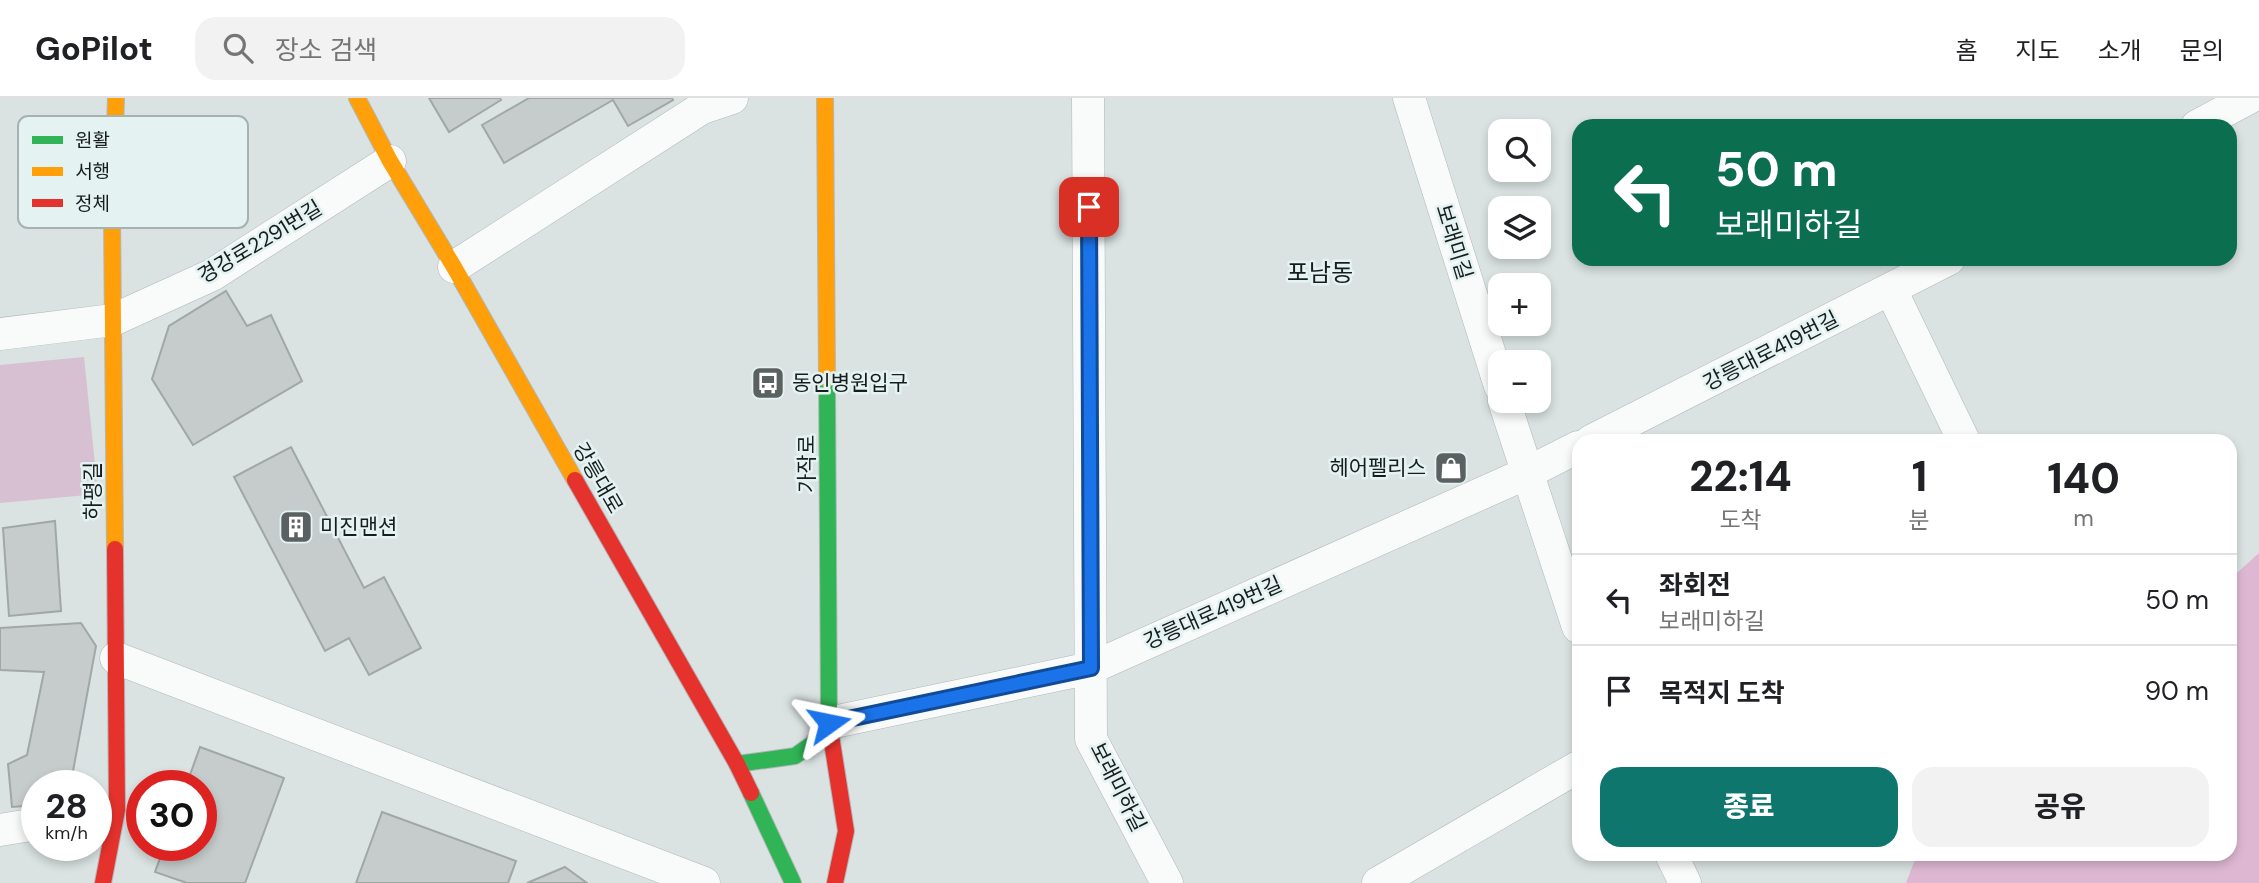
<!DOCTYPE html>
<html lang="ko">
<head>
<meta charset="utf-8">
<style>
  body { margin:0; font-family:"DM Sans","Noto Sans KR",sans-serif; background:#f2f2f2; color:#202124; height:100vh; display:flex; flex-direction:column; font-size:26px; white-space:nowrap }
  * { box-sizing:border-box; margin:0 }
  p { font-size:23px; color:#757577 }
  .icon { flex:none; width:38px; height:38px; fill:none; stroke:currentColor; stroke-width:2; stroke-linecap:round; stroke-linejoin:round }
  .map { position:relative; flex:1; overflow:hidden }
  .sheet { position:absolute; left:1572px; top:336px; width:665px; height:427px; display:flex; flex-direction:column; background:#fff; border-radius:21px; box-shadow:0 4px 10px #0003 }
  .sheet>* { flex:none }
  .top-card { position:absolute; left:1572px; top:21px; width:665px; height:147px; border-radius:21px; box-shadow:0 4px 10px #0003; background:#0b6e4f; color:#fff; overflow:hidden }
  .tools { position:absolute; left:1488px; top:21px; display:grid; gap:14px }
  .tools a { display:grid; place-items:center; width:63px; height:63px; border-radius:14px; background:#fff; box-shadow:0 4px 10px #0003; font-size:35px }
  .speed { position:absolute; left:21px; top:672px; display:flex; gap:14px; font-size:35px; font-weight:700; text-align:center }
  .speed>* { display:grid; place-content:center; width:91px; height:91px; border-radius:50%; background:#fff; box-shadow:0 4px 10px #0003; line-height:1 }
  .speed small { font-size:18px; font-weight:400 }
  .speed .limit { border:10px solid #d22; background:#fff; color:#111 }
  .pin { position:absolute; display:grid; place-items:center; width:60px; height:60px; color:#fff; margin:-30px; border-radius:14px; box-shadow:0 4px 10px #0006 }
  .me { position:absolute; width:77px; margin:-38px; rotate:78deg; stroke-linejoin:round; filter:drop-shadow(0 0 5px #0008) }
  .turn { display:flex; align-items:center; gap:24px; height:147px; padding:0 28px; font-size:32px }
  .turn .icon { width:91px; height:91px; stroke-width:2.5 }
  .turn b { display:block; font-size:49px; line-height:60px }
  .eta { display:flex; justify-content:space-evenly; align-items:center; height:119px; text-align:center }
  .eta b { font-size:42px; font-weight:800; line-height:49px }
  .action { display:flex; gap:14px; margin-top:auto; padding:14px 28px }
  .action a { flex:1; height:80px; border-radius:21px; background:#0f766e; color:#fff; font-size:28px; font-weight:800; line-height:80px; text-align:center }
  .action a+a { background:#f2f2f2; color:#202124 }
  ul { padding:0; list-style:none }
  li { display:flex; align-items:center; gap:21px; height:91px; padding:0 28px; border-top:2px solid #e0e0e0 }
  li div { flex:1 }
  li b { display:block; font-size:26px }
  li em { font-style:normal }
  header { display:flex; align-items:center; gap:42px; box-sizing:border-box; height:98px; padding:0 35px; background:#fff; border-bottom:2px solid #e0e0e0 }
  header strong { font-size:33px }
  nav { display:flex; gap:38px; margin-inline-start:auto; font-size:24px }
  .search { width:490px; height:63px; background:#f2f2f2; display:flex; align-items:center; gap:18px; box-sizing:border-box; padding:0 24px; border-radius:21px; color:#757577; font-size:26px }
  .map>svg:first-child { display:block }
  .green { fill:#d7c0d1 }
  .forest { fill:#deb8d3 }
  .building { fill:#c6cbcb; stroke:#a1a7a7; stroke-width:2 }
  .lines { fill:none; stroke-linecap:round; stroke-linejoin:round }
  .street-casing { stroke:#b1b7b7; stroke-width:33 }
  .fast-casing { stroke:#b1b7b7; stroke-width:18 }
  .slow-casing { stroke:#b1b7b7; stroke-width:18 }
  .jam-casing { stroke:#b1b7b7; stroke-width:18 }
  .street { stroke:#f9fbfb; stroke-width:32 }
  .fast { stroke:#30b455; stroke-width:16 }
  .slow { stroke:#ff9f0a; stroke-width:16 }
  .jam { stroke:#e5322d; stroke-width:16 }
  .route-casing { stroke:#114b97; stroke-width:18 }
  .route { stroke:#1a73e8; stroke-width:12 }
  .labels { text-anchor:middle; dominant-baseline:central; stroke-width:5; stroke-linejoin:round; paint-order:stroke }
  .street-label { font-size:21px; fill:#171c1c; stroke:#e4f2f2 }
  .poi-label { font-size:21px; fill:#171c1c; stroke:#e4f2f2; text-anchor:start }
  .quarter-label { font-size:24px; fill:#171c1c; stroke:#e4f2f2 }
  .key { fill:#e4f2f2; stroke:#a6b2b2; stroke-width:2 }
  .key-label { font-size:19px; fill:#171c1c }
</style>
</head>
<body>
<header>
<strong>GoPilot</strong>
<div class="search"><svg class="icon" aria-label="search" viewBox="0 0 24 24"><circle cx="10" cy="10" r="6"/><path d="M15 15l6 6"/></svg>장소 검색</div>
<nav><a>홈</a><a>지도</a><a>소개</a><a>문의</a></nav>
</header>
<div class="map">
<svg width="2259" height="785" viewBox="0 0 2259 785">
  <rect width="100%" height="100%" fill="#dae2e2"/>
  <path class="green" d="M84 259 98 396 0 405V267Z"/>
  <path class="forest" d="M2259 455V785H1906L1917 756H2230V475L2238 474Z"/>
  <g class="building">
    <path d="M429 0H500L501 2 449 34Z"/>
    <path d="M529 0H672L673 2 628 28 613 2 504 65 482 27Z"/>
    <path d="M226 193 247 228 271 217 302 283 193 347 152 281 169 228Z"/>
    <path d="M291 349 364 490 384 479 421 550 369 577 349 540 325 553 234 379Z"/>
    <path d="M55 423 61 513 9 518 3 430Z"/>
    <path d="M81 525 96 548 71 684 68 688H37V707L12 709 8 666 27 657 44 574 0 572V530Z"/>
    <path d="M200 649 284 680 245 785H187L155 774 165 747H201V688H186Z"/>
    <path d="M382 714 516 763 508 785H356Z"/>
    <path d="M565 769 587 785H527Z"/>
  </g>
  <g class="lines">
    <defs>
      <g id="street">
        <path d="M1088 0 1091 641 1167 785"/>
        <path d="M1409 0 1500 288"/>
        <path d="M2197 28 2249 0"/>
        <path d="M454 169 702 10 732 0"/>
        <path d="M1891 192 1964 343"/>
        <path d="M0 236 113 222 212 177 390 63"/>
        <path d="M1504 303 1578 529"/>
        <path d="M1591 343 1949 161"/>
        <path d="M116 560 704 785"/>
        <path d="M829 625 1091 570 1527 375 1578 349"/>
        <path d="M0 732 37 726"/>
        <path d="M1671 756 1685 785"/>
        <path d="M1378 785 1578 669"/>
      </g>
      <g id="fast">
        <path d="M737 666 795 658 812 646 829 625 827 281"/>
        <path d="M751 695 793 785"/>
      </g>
      <g id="slow">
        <path d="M357 0 390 63 454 169 575 382"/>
        <path d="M825 0 827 281"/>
        <path d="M115 451 112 117 116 0"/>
      </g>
      <g id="jam">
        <path d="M575 382 737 666 751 695"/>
        <path d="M829 625 846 733 835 785"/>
        <path d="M103 785 117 712 115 451"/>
      </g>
    </defs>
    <use href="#street" class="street-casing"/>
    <use href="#fast" class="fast-casing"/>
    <use href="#slow" class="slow-casing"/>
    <use href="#jam" class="jam-casing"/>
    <use href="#street" class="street"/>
    <use href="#fast" class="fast"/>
    <use href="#slow" class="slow"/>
    <use href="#jam" class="jam"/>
  </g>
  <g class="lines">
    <defs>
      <path id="route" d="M829 625 1091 570 1089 109"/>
    </defs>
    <use href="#route" class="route-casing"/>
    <use href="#route" class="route"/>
  </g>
  <defs>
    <symbol id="bus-square" viewBox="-11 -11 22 22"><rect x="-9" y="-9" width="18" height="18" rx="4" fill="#5b6161" stroke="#e4f2f2"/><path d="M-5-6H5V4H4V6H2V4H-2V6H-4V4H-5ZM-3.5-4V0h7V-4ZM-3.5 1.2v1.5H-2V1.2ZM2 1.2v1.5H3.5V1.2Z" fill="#fff"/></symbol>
    <symbol id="shop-square" viewBox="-11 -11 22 22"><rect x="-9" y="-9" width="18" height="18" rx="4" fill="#5b6161" stroke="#e4f2f2"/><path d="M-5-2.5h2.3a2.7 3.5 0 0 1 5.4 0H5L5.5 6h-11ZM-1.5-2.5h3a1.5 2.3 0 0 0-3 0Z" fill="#fff"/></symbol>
    <symbol id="building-square" viewBox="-11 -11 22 22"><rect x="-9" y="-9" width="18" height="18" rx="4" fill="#5b6161" stroke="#e4f2f2"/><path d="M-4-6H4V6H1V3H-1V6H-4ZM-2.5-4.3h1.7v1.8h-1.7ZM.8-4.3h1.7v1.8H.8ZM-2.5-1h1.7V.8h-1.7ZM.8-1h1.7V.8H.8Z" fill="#fff"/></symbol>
  </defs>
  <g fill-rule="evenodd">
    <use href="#bus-square" x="749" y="266" width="38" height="38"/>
    <use href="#shop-square" x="1432" y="351" width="38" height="38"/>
    <use href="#building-square" x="277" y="410" width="38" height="38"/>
  </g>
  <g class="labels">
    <g class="street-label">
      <text transform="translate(260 144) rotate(-31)">경강로2291번길</text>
      <text transform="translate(1454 144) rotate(73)">보래미길</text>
      <text transform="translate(1771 253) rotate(-27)">강릉대로419번길</text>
      <text transform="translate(807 366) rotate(-90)">가작로</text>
      <text transform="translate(598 380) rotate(60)">강릉대로</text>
      <text transform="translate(93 393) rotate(-90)">하평길</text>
      <text transform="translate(1213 515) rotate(-24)">강릉대로419번길</text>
      <text transform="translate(1118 689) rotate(63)">보래미하길</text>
    </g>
    <g class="poi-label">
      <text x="792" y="285">동인병원입구</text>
      <text x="1426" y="370" text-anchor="end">헤어펠리스</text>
      <text x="320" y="429">미진맨션</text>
    </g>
    <g class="quarter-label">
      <text x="1320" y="174">포남동</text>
    </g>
  </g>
  <rect x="18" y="18" width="230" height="112" rx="10" class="key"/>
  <rect x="32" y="38" width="31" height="8" fill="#30b455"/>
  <rect x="32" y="69" width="31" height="9" fill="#ff9f0a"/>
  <rect x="32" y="101" width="31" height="8" fill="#e5322d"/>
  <g class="key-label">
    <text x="75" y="49">원활</text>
    <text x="75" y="80">서행</text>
    <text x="75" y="112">정체</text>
  </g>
</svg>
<div class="tools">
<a><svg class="icon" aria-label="search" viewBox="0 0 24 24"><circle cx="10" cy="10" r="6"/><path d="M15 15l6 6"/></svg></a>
<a><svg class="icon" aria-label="layers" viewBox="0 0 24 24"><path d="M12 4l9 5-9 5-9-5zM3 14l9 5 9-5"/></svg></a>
<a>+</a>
<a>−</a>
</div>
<div class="speed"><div>28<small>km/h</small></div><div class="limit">30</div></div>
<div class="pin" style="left:1089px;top:109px;background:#d93025"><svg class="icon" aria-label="arrive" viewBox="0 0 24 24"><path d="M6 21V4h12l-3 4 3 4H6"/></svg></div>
<svg class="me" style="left:829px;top:625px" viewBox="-20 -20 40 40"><path d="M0-17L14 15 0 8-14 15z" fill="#1a73e8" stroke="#fff" stroke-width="4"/></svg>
<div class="top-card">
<div class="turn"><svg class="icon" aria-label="left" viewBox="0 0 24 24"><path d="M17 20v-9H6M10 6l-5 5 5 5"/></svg><div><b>50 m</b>보래미하길</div></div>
</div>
<section class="sheet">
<div class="eta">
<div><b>22:14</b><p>도착</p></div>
<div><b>1</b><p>분</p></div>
<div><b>140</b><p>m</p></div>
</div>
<ul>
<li><svg class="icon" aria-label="left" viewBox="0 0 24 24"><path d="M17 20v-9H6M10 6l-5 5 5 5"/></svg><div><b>좌회전</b><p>보래미하길</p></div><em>50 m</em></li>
<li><svg class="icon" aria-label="arrive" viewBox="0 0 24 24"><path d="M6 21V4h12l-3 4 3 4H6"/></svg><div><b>목적지 도착</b></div><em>90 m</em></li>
</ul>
<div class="action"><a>종료</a><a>공유</a></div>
</section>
</div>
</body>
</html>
